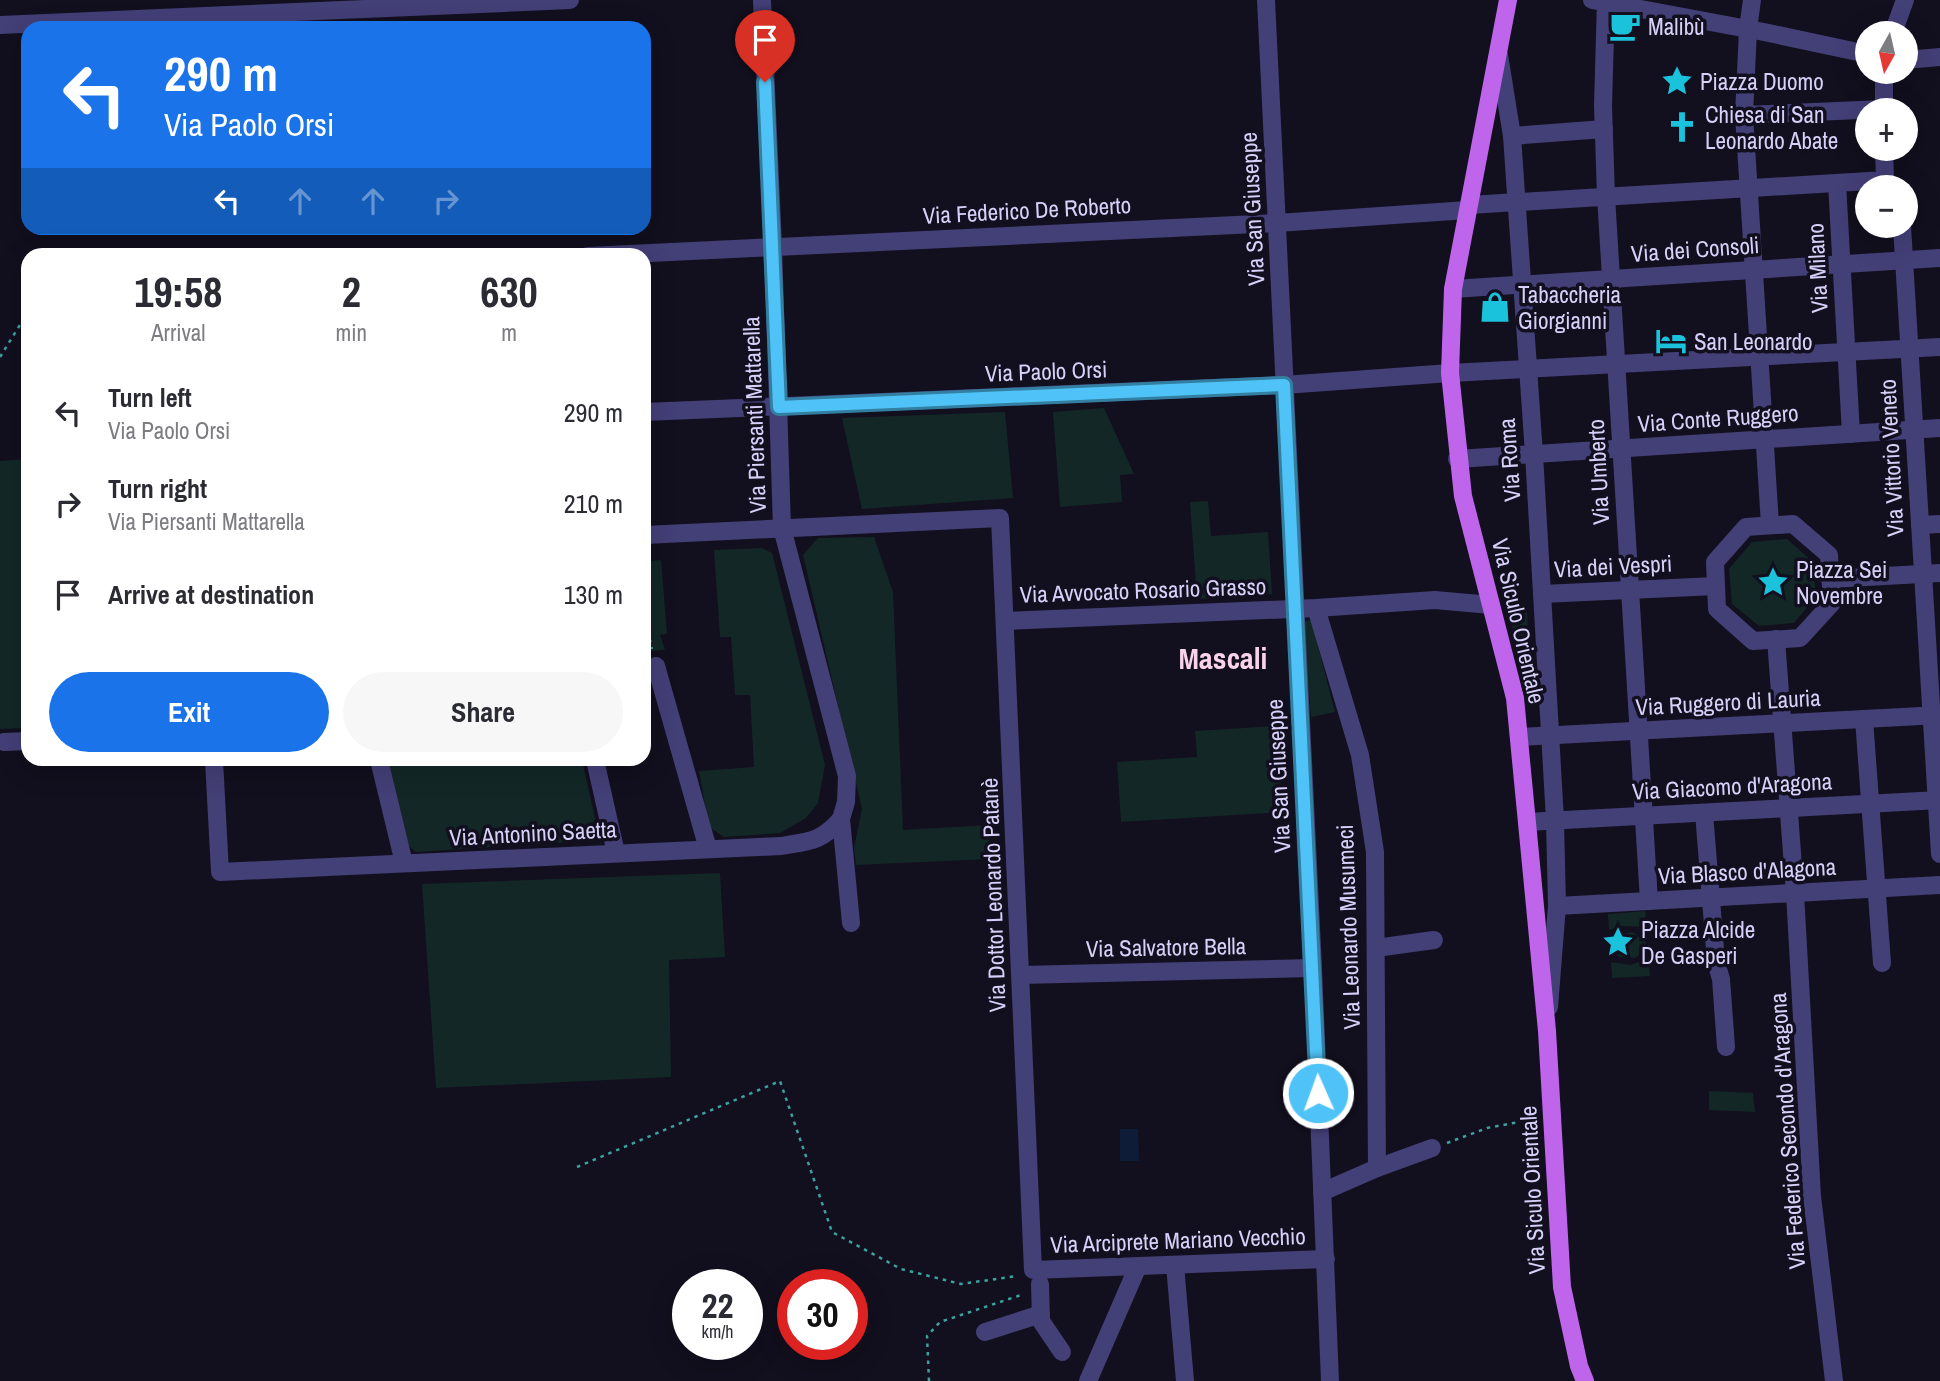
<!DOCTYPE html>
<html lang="en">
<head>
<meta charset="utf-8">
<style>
  body { margin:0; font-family:"Archivo Narrow",sans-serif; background:#f7f7f7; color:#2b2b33; height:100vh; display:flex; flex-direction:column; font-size:26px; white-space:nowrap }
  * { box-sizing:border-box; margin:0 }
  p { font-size:23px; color:#7c7c81 }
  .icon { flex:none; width:38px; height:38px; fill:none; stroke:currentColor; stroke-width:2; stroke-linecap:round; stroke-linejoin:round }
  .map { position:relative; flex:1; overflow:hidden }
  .side { position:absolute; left:21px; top:248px; width:630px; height:518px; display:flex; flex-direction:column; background:#fff; border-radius:21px; box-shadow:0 7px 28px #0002 }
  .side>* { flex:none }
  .banner { position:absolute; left:21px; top:21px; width:630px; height:214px; border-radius:21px; box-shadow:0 7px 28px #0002; background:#1a73e8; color:#fff; overflow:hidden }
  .needle { width:46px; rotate:188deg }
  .buttons { position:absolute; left:1855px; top:21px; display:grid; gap:14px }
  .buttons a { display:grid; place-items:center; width:63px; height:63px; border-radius:50%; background:#fff; box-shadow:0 7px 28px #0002; font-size:35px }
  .speed { position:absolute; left:672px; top:1269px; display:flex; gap:14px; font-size:35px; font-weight:700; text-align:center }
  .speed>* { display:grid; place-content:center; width:91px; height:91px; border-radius:50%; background:#fff; box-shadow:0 7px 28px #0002; line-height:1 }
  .speed small { font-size:18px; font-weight:400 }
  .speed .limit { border:10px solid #d22; background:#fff; color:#111 }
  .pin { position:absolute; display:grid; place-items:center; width:60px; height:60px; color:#fff; margin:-72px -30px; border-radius:50% 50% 50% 0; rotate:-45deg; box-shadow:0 0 7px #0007 }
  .pin .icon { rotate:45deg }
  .me { position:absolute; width:77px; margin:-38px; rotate:358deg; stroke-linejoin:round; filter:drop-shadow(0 0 5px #0008) }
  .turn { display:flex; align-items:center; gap:24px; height:147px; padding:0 28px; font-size:32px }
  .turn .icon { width:91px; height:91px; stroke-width:2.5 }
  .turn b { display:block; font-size:49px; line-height:60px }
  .lanes { display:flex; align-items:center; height:66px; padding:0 28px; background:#0003; justify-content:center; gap:35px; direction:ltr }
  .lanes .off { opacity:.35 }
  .eta { display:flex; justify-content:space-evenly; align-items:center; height:119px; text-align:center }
  .eta b { font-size:42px; font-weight:700; line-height:49px }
  .action { display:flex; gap:14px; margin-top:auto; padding:14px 28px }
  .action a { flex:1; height:80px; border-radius:42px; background:#1a73e8; color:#fff; font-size:28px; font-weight:700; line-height:80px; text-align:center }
  .action a+a { background:#f7f7f7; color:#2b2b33 }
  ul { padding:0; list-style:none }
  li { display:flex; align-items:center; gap:21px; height:91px; padding:0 28px }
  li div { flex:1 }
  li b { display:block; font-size:26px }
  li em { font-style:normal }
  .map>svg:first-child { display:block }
  .green { fill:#132727 }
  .water { fill:#0f1c37 }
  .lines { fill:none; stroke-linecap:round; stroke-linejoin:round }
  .path { stroke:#3ca29f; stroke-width:2.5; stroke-dasharray:3.5 5; stroke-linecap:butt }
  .minor { stroke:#433f77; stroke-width:18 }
  .major { stroke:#be65ec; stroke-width:18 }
  .route-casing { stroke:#337fa1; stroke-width:18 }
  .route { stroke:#4fc3f7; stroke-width:12 }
  .labels { text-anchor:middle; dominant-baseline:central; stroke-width:7; stroke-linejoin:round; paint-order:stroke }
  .poi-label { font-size:23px; fill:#d7d1f9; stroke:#120f1e; text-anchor:start }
  .street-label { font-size:23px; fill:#d7d1f9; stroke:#120f1e }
  .district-label { font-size:30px; font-weight:bold; fill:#f9d3ea; stroke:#120f1e }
</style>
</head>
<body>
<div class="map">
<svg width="1940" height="1381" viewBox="0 0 1940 1381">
  <rect width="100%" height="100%" fill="#120f1e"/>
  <g class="green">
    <path d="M1104 408 1134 474 1120 475 1122 502 1060 507 1053 412Z"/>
    <path d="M1005 412 1013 498 862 509 842 418Z"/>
    <path d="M28 459V728L0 729V461Z"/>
    <path d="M1208 501 1211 536 1268 532 1272 594 1197 599 1190 502Z"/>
    <path d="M874 537 893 592 903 830 990 825 989 859 856 865 854 848 862 809 803 555 818 538Z"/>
    <path d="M1787 539 1813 562 1816 597 1794 623 1759 626 1732 604 1729 569 1752 542Z"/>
    <path d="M762 548 772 553 825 765 818 803 806 818 780 833 724 837 709 827 699 771 754 767 750 695H735L731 637H720L714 550Z"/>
    <path d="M644 551H648L649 561 661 560 667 634 660 635 665 650 644 651Z"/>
    <path d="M1527 605 1529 682H1525L1508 608Z"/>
    <path d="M1311 619 1335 712 1311 717 1303 623Z"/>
    <path d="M1277 726 1283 812 1121 822 1117 762 1197 757 1195 731Z"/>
    <path d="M387 760H582L600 840 416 852 409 846Z"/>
    <path d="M720 873 725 957 669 960 671 1077 436 1088 422 884Z"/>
    <path d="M1645 911 1647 927 1621 926 1609 930 1608 914Z"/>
    <path d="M1632 932 1646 940V949L1635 958 1619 957 1610 946 1619 935Z"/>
    <path d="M1649 959 1650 976 1612 978 1611 962 1630 965Z"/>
    <path d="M1709 1091 1753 1093 1755 1112 1709 1110Z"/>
  </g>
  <path class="water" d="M1120 1129H1138L1139 1161H1120Z"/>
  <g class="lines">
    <g class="path">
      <path d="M0 357 28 312"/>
      <path d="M644 614 652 649"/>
      <path d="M1447 1143 1487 1128 1535 1119"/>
      <path d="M577 1167 780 1081 832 1232 901 1269 961 1284 1017 1276"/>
      <path d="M929 1381 927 1336 940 1322 1024 1294"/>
    </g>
    <g class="minor">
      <path d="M762 0 773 246 782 528 847 776 846 802 841 819 851 923"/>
      <path d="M1266 0 1313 968 1330 1381"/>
      <path d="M1592 0 1764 32 1867 54"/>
      <path d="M1606 0 1603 106 1606 196 1649 901"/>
      <path d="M1752 0 1748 29 1744 115 1770 525"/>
      <path d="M0 25 570 0"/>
      <path d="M1893 33 1905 0"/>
      <path d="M1499 55 1512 136 1534 454 1555 820 1557 906 1549 1007"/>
      <path d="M1906 60 1940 57"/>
      <path d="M1884 110V72"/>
      <path d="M1744 115 1884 109"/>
      <path d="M1512 136 1604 129"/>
      <path d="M1837 183 1851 434"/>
      <path d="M1469 205 1885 180 1884 149"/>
      <path d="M1902 226 1940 854"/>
      <path d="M588 256 1277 223 1468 210"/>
      <path d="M1453 289 1940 258"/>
      <path d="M644 412 1284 385 1450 373 1940 347"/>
      <path d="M1457 459 1940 428"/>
      <path d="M1793 524 1829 555 1832 603 1800 638 1753 641 1717 609 1715 562 1746 527Z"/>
      <path d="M1920 525 1940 524"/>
      <path d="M644 535 1000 518 1033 1270 1326 1259"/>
      <path d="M1830 579 1940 573"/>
      <path d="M1542 594 1716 586"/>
      <path d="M1316 608 1360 755 1375 852 1377 1168"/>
      <path d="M1005 621 1316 608 1435 600 1491 605"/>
      <path d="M1776 639 1795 893 1812 1196 1834 1381"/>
      <path d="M656 666 708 849"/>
      <path d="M1864 719 1882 963"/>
      <path d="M1519 737 1940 715"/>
      <path d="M4 742 28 741"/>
      <path d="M214 760 220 872 781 846C810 841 821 842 841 819"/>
      <path d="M379 760 404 863"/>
      <path d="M595 760 616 853"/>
      <path d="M1704 813 1716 962 1721 979 1726 1047"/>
      <path d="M1527 822 1940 800"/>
      <path d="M1557 906 1940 885"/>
      <path d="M1376 948 1434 940"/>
      <path d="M1021 975 1313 968"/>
      <path d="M1322 1192 1377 1168 1432 1148"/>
      <path d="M1175 1265 1185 1381"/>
      <path d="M1040 1284 1041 1321 1062 1352"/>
      <path d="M985 1332 1041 1314"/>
      <path d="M1088 1381 1138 1266"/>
    </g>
    <path class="major" d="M1508 0 1453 289 1450 373 1463 496 1515 698 1547 1031 1562 1287 1579 1366 1585 1381"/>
  </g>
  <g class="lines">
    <defs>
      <path id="route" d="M765 82 779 407 1284 385 1318 1093"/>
    </defs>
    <use href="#route" class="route-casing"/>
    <use href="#route" class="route"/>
  </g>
  <defs>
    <symbol id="cafe-bare" viewBox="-9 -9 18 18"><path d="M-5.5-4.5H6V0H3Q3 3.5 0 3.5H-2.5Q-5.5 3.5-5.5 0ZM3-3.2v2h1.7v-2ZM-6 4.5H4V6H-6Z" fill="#1bc2db" stroke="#120f1e" stroke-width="2.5" paint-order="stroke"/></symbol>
    <symbol id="sight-bare" viewBox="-9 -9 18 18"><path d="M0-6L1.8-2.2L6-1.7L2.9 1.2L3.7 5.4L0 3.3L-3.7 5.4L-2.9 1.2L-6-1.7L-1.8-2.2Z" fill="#1bc2db" stroke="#120f1e" stroke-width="2.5" paint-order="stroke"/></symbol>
    <symbol id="church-bare" viewBox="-9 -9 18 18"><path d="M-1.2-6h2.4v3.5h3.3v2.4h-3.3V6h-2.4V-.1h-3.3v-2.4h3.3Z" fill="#1bc2db" stroke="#120f1e" stroke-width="2.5" paint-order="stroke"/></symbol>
    <symbol id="shop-bare" viewBox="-9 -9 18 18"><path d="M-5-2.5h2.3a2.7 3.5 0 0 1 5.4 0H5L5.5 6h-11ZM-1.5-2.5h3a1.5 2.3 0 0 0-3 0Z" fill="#1bc2db" stroke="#120f1e" stroke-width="2.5" paint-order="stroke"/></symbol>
    <symbol id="hotel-bare" viewBox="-9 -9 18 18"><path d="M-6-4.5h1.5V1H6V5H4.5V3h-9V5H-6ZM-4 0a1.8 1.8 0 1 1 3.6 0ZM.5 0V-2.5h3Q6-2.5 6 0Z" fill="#1bc2db" stroke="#120f1e" stroke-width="2.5" paint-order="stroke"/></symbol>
  </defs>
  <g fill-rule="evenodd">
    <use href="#cafe-bare" x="1603" y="4" width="44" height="44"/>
    <use href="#sight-bare" x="1655" y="59" width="44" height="44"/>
    <use href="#church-bare" x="1660" y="105" width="44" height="44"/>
    <use href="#shop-bare" x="1473" y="285" width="44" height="44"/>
    <use href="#hotel-bare" x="1649" y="319" width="44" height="44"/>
    <use href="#sight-bare" x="1751" y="560" width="44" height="44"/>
    <use href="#sight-bare" x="1596" y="920" width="44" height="44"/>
  </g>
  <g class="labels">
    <g class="poi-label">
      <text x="1648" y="26">Malibù</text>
      <text x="1700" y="81">Piazza Duomo</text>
      <text x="1705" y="114">Chiesa di San<tspan x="1705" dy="26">Leonardo Abate</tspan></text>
      <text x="1518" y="294">Tabaccheria<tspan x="1518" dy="26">Giorgianni</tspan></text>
      <text x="1694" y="341">San Leonardo</text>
      <text x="1796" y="569">Piazza Sei<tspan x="1796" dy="26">Novembre</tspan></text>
      <text x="1641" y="929">Piazza Alcide<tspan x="1641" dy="26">De Gasperi</tspan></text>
    </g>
    <g class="street-label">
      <text transform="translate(1252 209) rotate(-93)">Via San Giuseppe</text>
      <text transform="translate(1027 210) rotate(-3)">Via Federico De Roberto</text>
      <text transform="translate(1695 249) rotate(-4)">Via dei Consoli</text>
      <text transform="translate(1817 268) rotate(-93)">Via Milano</text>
      <text transform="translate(1046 371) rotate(-2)">Via Paolo Orsi</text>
      <text transform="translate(754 415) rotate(-92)">Via Piersanti Mattarella</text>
      <text transform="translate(1718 418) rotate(-4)">Via Conte Ruggero</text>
      <text transform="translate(1891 458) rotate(-93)">Via Vittorio Veneto</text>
      <text transform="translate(1509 460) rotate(-94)">Via Roma</text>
      <text transform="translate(1598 472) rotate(-93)">Via Umberto</text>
      <text transform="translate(1613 566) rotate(-3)">Via dei Vespri</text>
      <text transform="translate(1143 590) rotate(-2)">Via Avvocato Rosario Grasso</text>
      <text transform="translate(1519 621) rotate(77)">Via Siculo Orientale</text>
      <text transform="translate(1728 702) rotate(-3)">Via Ruggero di Lauria</text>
      <text transform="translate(1278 776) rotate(-93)">Via San Giuseppe</text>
      <text transform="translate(1732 786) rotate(-3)">Via Giacomo d'Aragona</text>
      <text transform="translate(533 833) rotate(-3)">Via Antonino Saetta</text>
      <text transform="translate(1747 871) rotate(-3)">Via Blasco d'Alagona</text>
      <text transform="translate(993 895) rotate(-92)">Via Dottor Leonardo Patanè</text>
      <text transform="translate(1348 927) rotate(-92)">Via Leonardo Musumeci</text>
      <text transform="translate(1166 947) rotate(-1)">Via Salvatore Bella</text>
      <text transform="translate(1787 1131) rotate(-94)">Via Federico Secondo d'Aragona</text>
      <text transform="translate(1532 1190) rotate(-93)">Via Siculo Orientale</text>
      <text transform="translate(1178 1240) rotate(-2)">Via Arciprete Mariano Vecchio</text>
    </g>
    <g class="district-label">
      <text x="1223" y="658">Mascali</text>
    </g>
  </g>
</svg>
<div class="buttons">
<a><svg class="needle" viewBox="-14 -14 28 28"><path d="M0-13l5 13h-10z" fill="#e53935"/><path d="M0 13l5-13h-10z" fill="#7c7c81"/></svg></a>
<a>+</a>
<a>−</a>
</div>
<div class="speed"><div>22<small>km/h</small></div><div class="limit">30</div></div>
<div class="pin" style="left:765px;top:82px;background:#d93025"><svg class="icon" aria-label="arrive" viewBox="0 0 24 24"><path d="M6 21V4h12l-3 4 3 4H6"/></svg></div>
<svg class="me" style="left:1318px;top:1093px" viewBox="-20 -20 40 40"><circle r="17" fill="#4fc3f7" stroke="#fff" stroke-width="3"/><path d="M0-11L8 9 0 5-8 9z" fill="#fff"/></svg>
<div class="banner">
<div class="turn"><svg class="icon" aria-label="left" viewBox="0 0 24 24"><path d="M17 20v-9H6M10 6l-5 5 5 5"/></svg><div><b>290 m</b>Via Paolo Orsi</div></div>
<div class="lanes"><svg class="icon" aria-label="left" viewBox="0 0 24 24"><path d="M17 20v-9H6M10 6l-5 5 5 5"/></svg><svg class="icon off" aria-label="ahead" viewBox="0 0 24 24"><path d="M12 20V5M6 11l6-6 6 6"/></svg><svg class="icon off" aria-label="ahead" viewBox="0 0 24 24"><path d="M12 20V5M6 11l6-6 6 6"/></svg><svg class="icon off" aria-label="right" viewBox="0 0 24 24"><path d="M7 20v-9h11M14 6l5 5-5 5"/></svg></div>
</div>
<section class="side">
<div class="eta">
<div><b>19:58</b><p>Arrival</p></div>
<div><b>2</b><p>min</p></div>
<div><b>630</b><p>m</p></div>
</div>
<ul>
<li><svg class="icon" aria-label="left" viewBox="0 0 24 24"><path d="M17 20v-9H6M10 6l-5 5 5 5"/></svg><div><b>Turn left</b><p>Via Paolo Orsi</p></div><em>290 m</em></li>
<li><svg class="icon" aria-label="right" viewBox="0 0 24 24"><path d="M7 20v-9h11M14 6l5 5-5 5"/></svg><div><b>Turn right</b><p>Via Piersanti Mattarella</p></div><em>210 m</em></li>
<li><svg class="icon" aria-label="arrive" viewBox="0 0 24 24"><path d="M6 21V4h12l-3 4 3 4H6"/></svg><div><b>Arrive at destination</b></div><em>130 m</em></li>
</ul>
<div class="action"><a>Exit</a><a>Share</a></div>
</section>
</div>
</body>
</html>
